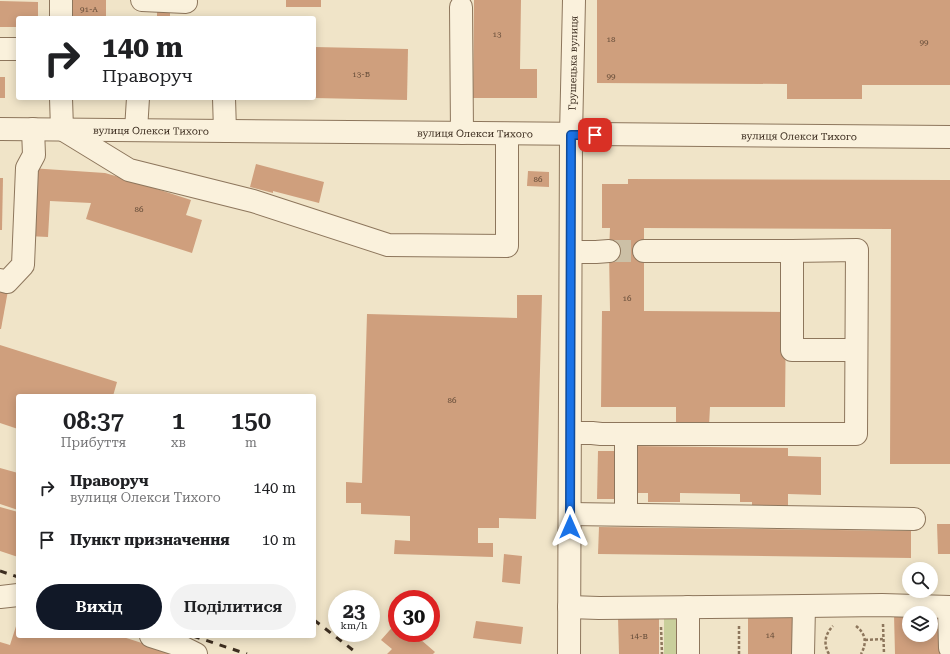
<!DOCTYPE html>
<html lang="uk">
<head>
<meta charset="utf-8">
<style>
  body { margin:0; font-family:"Roboto Serif",serif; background:#f2f2f2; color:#202124; height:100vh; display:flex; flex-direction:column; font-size:15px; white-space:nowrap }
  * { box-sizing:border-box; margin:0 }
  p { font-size:13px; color:#757577 }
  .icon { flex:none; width:22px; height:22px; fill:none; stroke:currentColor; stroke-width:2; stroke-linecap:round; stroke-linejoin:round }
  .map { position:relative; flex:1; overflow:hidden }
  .drawer { position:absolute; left:16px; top:394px; width:300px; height:244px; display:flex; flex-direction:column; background:#fff; border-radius:4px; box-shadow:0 2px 10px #0003 }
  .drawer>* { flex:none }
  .banner { position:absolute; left:16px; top:16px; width:300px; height:84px; border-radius:4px; box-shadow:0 2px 10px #0003; background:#fff; color:#202124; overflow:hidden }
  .fabs { position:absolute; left:902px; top:562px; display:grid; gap:8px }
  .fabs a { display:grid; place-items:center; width:36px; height:36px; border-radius:50%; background:#fff; box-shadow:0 2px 10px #0003; font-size:20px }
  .speed { position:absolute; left:328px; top:590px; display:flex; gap:8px; font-size:20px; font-weight:700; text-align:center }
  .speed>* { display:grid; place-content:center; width:52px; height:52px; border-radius:50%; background:#fff; box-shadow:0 2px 10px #0003; line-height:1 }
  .speed small { font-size:10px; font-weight:400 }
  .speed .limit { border:6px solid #d22; background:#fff; color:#111 }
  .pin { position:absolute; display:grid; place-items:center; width:34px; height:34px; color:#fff; margin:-17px; border-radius:8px; box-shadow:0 2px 6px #0006 }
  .me { position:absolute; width:44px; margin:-22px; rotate:0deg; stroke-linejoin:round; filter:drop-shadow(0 0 3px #0008) }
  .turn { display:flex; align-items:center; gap:14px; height:84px; padding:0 20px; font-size:18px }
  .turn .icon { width:52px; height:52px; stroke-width:2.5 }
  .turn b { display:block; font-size:28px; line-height:34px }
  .eta { display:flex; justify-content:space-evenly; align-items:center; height:68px; text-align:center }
  .eta b { font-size:24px; font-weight:600; line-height:28px }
  .button { display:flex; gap:8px; margin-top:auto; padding:8px 20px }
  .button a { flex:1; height:46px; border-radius:24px; background:#111827; color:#fff; font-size:16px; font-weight:600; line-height:46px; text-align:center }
  .button a+a { background:#f2f2f2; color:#202124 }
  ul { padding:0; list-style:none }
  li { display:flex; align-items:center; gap:12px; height:52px; padding:0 20px }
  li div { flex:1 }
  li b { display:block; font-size:15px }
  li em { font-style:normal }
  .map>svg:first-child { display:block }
  .green { fill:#c9cf9b }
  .building { fill:#cf9f7d }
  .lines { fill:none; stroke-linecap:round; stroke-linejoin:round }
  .minor-tunnel { stroke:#ccc0a6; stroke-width:22; stroke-dasharray:22 11; stroke-linecap:butt }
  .minor-casing { stroke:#8d765c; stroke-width:24 }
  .path { stroke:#8d765c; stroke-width:2.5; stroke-dasharray:3 2; stroke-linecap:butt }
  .minor { stroke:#faf1dc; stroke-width:22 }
  .rail { stroke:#3d2e20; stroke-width:3; stroke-dasharray:7 7; stroke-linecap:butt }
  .route-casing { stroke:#114b97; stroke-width:10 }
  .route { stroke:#1a73e8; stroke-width:7 }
  .labels { text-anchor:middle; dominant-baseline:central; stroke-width:3; stroke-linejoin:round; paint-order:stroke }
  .number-label { font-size:8px; fill:#624a37 }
  .street-label { font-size:10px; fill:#3d2e20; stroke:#f7eed8 }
</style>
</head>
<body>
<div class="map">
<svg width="950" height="654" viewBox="0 0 950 654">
  <rect width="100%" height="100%" fill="#f0e4c8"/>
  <rect class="green" x="664" y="618" width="21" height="36"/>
  <g class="building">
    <rect x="71" y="0" width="35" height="18"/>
    <rect x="286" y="0" width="35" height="7"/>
    <path d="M474 0H521L520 69H537V98H473Z"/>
    <path d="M597 0H950V85H862V99H787V84L597 83Z"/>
    <path d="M0 1 38 2V18H18V27H0Z"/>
    <path d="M170 10V18H157V11Z"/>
    <path d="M314 47 408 49 407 100 314 98Z"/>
    <rect x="0" y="77" width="5" height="21"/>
    <path d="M256 164 324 182 319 203 273 191V193L250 187Z"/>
    <path d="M30 168 105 173 126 179 191 200 186 215 202 220 192 253 86 219 91 203 50 201 48 237 27 236Z"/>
    <path d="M528 171 549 172V187L527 186Z"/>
    <path d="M0 178H3L2 230H0Z"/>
    <path d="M628 179 950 180V464H890L891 229 644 228V311L786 312 785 407H710L709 426H676V407H601L602 311H610L609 251 610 228H602V184H628Z"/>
    <path d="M0 283 9 285 1 329H0Z"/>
    <path d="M517 295H542L536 519 499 518V528H478V543H493V557L394 554 395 540 410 541V516L361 514V503H346V482L362 483 367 314 517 318Z"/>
    <path d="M0 345 117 382 113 396H18V429L0 423Z"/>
    <path d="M634 446 788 448V456L821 457V495L788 494V510H752V502H740V494L680 493V502H648V493H633Z"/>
    <path d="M598 451H619L618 499H597Z"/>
    <path d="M0 468 18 473V510L0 504Z"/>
    <path d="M0 507 18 512V557L0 551Z"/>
    <path d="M937 524H950V554H938Z"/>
    <path d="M599 527 911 531V558L598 554Z"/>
    <path d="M504 554 522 556 520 584 502 582Z"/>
    <path d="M931 613H939L940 654H895L894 614H909V635H931Z"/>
    <rect x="748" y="615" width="45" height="39"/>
    <path d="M659 616V654H619L618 617Z"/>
    <path d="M18 620V636H120L170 652 169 654H0V642L10 645Z"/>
    <path d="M476 621 523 627 521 644 473 638Z"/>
    <path d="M397 622V633H413L435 652 433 654H387L392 649 381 640Z"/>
  </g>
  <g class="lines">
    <path class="minor-tunnel" d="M609 251H644"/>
    <defs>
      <g id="minor">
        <path d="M142 0 186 2"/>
        <path d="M461 7 462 133"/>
        <path d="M61 18V0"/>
        <path d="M0 49H18"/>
        <path d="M61 98 62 129 129 170 253 201 388 245 507 246V134"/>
        <path d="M224 98 225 131"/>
        <path id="s1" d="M0 129 950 137"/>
        <path d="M136 130 138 98"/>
        <path d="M644 251H792V350H856"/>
        <path d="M571 252H596L609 251"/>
        <path d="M0 280 7 282 23 265 27 168 34 155 33 129"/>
        <path d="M570 433H592L601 434H856L857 250 792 251"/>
        <path d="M570 514 914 519"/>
        <path d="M626 514V434"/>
        <path d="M0 597 18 595"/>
        <path d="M569 607 599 608 804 606 882 605 950 607"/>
        <path d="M949 607 950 648"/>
        <path d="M151 636 176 644 196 654"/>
        <path id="s2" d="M569 654 571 135 574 0"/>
        <path d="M688 654V607"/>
        <path d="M803 654 804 606"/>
      </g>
    </defs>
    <use href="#minor" class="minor-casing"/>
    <g class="path">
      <path d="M883 624 884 654"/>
      <path d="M856 626C866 634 867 643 861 654"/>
      <path d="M661 627 662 654"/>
      <path d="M865 640 883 639"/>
      <path d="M739 654V625"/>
      <path d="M829 654C823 644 825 634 833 626"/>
    </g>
    <use href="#minor" class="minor"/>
    <g class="rail">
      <path d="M0 571 18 577"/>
      <path d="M314 620 358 654"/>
      <path d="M193 636 247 654"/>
    </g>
  </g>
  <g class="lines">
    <defs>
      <path id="route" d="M570 527 571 135H595"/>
    </defs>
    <use href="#route" class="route-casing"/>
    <use href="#route" class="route"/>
  </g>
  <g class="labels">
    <g class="number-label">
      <text x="89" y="9">91-А</text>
      <text x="497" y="34">13</text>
      <text x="611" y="39">18</text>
      <text x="924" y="42">99</text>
      <text x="361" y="74">13-Б</text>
      <text x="611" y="76">99</text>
      <text x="538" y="179">86</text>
      <text x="139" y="209">86</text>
      <text x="627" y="298">16</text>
      <text x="452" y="400">86</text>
      <text x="770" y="635">14</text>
      <text x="639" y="636">14-В</text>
    </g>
    <g class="street-label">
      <text stroke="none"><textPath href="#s2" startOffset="591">Грушецька вулиця</textPath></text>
      <text stroke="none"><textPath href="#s1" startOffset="151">вулиця Олекси Тихого</textPath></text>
      <text stroke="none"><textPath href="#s1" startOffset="475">вулиця Олекси Тихого</textPath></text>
      <text stroke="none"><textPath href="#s1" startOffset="799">вулиця Олекси Тихого</textPath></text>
    </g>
  </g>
</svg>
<div class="fabs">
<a><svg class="icon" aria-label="search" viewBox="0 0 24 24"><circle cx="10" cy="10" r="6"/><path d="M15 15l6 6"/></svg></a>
<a><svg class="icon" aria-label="layers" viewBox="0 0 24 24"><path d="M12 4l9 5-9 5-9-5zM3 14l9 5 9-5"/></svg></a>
</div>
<div class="speed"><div>23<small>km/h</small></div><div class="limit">30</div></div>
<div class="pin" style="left:595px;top:135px;background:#d93025"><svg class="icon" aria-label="arrive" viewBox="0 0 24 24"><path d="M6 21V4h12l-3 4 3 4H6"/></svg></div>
<svg class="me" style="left:570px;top:527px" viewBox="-20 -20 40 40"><path d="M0-17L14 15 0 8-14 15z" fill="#1a73e8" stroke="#fff" stroke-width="4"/></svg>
<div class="banner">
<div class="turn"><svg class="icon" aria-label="right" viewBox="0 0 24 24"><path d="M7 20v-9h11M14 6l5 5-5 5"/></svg><div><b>140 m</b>Праворуч</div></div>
</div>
<section class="drawer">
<div class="eta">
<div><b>08:37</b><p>Прибуття</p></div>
<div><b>1</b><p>хв</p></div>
<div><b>150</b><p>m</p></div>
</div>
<ul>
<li><svg class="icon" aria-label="right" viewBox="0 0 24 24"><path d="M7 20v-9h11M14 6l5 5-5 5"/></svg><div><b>Праворуч</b><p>вулиця Олекси Тихого</p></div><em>140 m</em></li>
<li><svg class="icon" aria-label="arrive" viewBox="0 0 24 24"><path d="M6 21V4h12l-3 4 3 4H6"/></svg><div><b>Пункт призначення</b></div><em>10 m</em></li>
</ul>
<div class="button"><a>Вихід</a><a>Поділитися</a></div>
</section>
</div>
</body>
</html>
